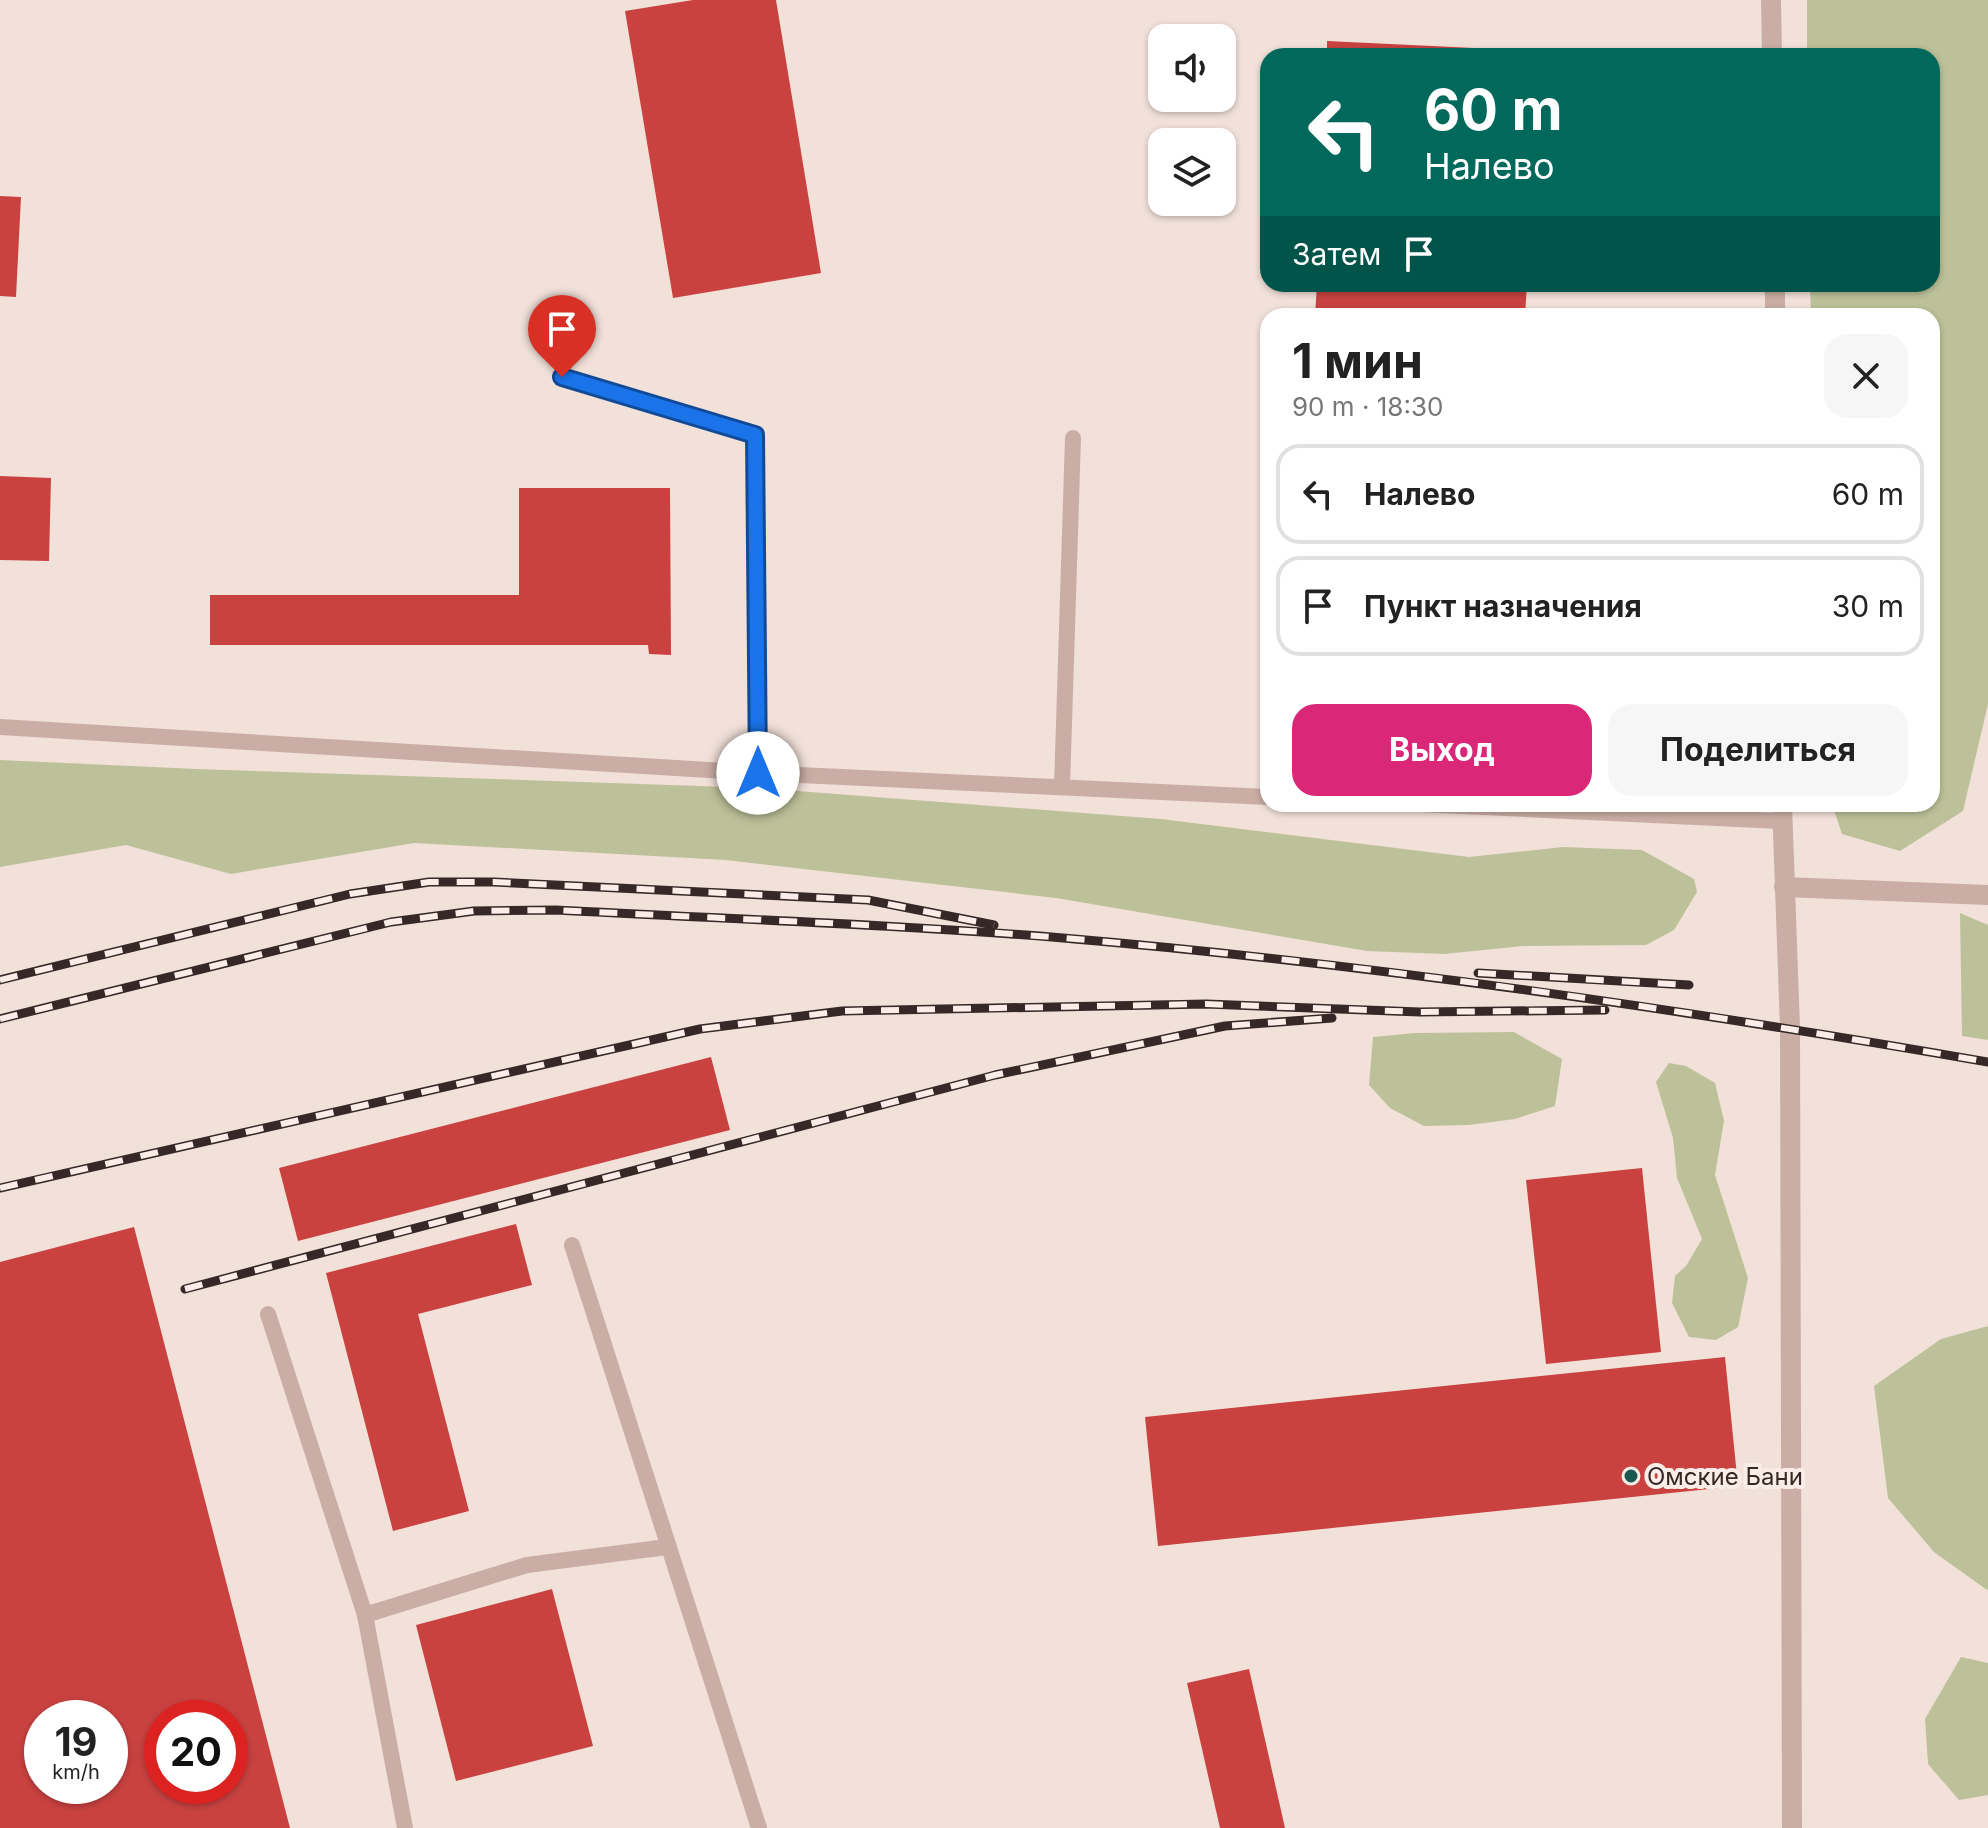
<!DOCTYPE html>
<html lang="ru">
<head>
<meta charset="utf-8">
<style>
  body { margin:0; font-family:Inter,sans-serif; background:#f6f6f6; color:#222; height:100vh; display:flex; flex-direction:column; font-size:30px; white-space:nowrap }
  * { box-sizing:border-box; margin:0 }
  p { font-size:26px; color:#767676 }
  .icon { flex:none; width:44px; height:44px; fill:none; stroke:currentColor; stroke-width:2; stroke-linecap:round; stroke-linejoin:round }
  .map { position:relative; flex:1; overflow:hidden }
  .sheet { position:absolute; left:1260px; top:308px; width:680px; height:504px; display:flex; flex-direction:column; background:#fff; border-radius:24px; box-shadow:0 2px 6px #0004 }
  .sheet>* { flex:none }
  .banner { position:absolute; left:1260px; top:48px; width:680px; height:244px; border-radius:24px; box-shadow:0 2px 6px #0004; background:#00695c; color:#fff; overflow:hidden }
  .buttons { position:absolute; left:1148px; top:24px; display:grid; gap:16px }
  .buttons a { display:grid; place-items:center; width:88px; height:88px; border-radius:16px; background:#fff; box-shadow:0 2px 6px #0004; font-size:40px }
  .speed { position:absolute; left:24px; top:1700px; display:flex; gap:16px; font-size:40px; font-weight:700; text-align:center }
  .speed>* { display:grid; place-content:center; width:104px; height:104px; border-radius:50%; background:#fff; box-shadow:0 2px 6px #0004; line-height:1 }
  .speed small { font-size:20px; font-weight:400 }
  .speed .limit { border:12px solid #d22; background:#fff; color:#111 }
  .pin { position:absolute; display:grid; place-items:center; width:68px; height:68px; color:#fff; margin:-82px -34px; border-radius:50% 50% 50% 0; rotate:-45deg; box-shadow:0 0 8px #0007 }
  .pin .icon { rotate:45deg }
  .me { position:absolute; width:88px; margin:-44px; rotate:0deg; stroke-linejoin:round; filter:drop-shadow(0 0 6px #0008) }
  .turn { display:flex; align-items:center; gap:28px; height:168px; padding:0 32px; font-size:36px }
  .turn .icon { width:104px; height:104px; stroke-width:2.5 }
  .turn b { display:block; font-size:56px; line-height:68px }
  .then { display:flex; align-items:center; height:76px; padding:0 32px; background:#0003; gap:16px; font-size:30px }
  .round { display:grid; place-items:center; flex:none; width:84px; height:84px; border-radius:24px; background:#f6f6f6 }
  .head { display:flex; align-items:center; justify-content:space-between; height:136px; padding:0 32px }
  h1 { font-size:48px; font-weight:700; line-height:60px }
  .primary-button { display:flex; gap:16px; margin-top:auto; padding:16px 32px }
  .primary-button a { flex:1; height:92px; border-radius:24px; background:#db2777; color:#fff; font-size:32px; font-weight:700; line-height:92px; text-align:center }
  .primary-button a+a { background:#f6f6f6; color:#222 }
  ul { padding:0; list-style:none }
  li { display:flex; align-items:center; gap:24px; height:100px; margin:0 16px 12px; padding:0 16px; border:4px solid #e0e0e0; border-radius:24px }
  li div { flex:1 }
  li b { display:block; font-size:30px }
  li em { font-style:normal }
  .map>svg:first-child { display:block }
  .green { fill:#bdc199 }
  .building { fill:#c94240; fill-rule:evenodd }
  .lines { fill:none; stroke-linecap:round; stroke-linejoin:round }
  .service { stroke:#caaea5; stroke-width:16 }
  .minor { stroke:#caaea5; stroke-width:20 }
  .tertiary { stroke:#caaea5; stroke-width:20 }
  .rail-casing { stroke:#362826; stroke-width:9 }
  .rail { stroke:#faece6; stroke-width:6; stroke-dasharray:18; stroke-linecap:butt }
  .route-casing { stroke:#114b97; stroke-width:20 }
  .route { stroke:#1a73e8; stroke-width:14 }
  .poi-dot { fill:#1b584f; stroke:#faece6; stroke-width:3 }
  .labels { text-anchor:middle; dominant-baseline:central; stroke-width:8; stroke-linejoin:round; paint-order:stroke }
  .poi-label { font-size:24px; fill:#362826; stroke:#faece6; text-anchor:start }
</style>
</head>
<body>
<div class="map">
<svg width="1988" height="1828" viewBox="0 0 1988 1828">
  <rect width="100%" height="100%" fill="#f2e1d9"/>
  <g class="green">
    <path d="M1807 0H1988V704L1963 811 1900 851 1842 834 1832 804H1932V316H1811L1810 284H1932V56H1807Z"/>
    <path d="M0 760 197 769 759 788 1161 819 1469 857 1563 847 1642 850 1694 879 1697 892 1674 930 1646 945 1523 946 1444 954 1367 951 1056 898 726 860 414 843 231 874 126 845 0 867Z"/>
    <path d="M1960 913 1988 925V1040L1962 1036Z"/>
    <path d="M1514 1032 1562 1059 1555 1106 1515 1119 1469 1125 1424 1126 1390 1108 1369 1085 1373 1037 1415 1033Z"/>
    <path d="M1669 1063 1686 1066 1715 1083 1724 1121 1715 1175 1748 1278 1738 1327 1716 1340 1689 1337 1672 1303 1675 1276 1686 1266 1702 1239 1677 1178 1673 1138 1656 1082Z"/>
    <path d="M1988 1326V1589L1987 1590 1934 1552 1888 1498 1874 1386 1941 1339Z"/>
    <path d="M1961 1657 1988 1663V1795L1959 1800 1928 1764 1925 1719Z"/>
  </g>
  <g class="building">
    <path d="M693 0H776L821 273 673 298 625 11Z"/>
    <path d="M1327 41 1537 51V56H1327Z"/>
    <path d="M0 196 21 197 16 297 0 296Z"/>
    <path d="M1317 284H1527L1525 316H1315Z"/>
    <path d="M0 476 51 478 49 561 0 560Z"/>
    <path d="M519 488H670L671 655 649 654 648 645H210V595H519Z"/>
    <path d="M711 1057 730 1130 298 1241 279 1168Z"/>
    <path d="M1642 1168 1661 1352 1546 1364 1526 1180Z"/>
    <path d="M516 1224 532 1285 418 1314 469 1511 393 1531 326 1273Z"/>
    <path d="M134 1227 290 1828H0V1262ZM42 1718H110V1786H42ZM162 1718H230V1786H162Z"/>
    <path d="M1725 1357 1738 1486 1158 1546 1145 1417Z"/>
    <path d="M552 1589 593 1746 456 1781 416 1625Z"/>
    <path d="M1249 1669 1285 1828H1220L1187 1683Z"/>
  </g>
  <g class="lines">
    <g class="service">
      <path d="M562 377 755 435 758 773"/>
      <path d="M0 727 758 773 1268 797"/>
      <path d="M1062 787 1073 438"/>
      <path d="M1419 804 1782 821"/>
      <path d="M572 1245 759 1828"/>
      <path d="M268 1314 365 1615 405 1828"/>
      <path d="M365 1615 527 1565 667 1547"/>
    </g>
    <path class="minor" d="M1784 887 1988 895"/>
    <g class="tertiary">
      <path d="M1771 0 1772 56"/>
      <path d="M1775 284V316"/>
      <path d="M1782 804 1790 1028 1792 1828"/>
    </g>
    <defs>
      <g id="rail">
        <path d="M1478 973 1689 985"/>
        <path d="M0 980 350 894 429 882H494L868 900 994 925"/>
        <path d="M0 1019 391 922 474 911 556 910C725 919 894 924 1063 938 1373 964 1681 1009 1988 1062"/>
        <path d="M0 1188 700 1029 842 1011 1206 1004 1420 1012 1605 1010"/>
        <path d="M185 1289 995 1075 1225 1026 1332 1018"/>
      </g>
    </defs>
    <use href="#rail" class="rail-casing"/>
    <use href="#rail" class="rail"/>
  </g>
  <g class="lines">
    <defs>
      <path id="route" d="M562 377 755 435 758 773"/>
    </defs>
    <use href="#route" class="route-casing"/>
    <use href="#route" class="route"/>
  </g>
  <circle class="poi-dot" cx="1631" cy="1476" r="8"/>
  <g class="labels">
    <g class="poi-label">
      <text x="1647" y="1476">Омские Бани</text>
    </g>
  </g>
</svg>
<div class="buttons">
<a><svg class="icon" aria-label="sound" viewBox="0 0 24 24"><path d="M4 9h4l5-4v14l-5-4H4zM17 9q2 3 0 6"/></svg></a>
<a><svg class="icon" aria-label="layers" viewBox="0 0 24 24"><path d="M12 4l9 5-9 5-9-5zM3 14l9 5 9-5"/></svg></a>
</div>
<div class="speed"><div>19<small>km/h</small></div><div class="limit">20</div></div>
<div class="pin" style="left:562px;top:377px;background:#d93025"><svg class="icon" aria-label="arrive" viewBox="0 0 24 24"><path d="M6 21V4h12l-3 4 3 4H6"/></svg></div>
<svg class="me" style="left:758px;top:773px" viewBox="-20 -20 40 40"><circle r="19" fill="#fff"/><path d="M0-13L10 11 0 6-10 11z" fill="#1a73e8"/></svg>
<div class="banner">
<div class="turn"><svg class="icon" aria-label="left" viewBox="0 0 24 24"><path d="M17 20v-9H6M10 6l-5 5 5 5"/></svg><div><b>60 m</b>Налево</div></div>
<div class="then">Затем<svg class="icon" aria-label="arrive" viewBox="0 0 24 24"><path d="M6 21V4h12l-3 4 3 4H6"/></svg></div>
</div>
<section class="sheet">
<div class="head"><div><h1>1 мин</h1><p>90 m · 18:30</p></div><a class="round"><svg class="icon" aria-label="close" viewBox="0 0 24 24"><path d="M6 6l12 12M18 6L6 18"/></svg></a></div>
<ul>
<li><svg class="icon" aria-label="left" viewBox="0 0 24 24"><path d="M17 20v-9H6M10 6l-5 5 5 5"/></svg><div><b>Налево</b></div><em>60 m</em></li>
<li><svg class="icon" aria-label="arrive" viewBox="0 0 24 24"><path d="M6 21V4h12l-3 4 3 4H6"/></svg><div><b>Пункт назначения</b></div><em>30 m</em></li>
</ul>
<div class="primary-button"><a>Выход</a><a>Поделиться</a></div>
</section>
</div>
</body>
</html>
